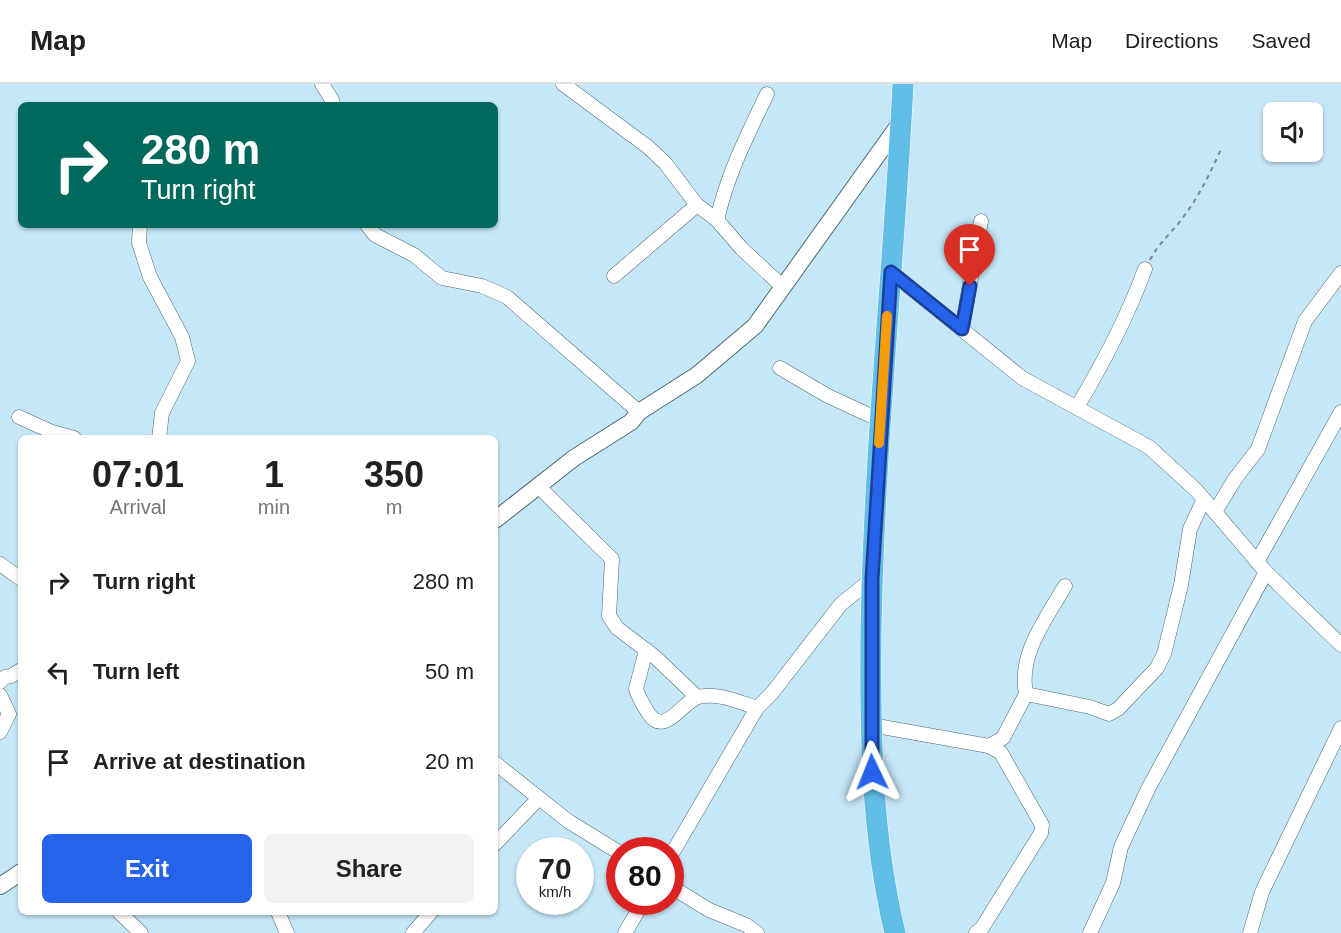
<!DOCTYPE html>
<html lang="en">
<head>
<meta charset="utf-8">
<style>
  body { margin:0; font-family:Helvetica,sans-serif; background:#f2f2f2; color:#202124; height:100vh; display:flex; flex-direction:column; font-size:22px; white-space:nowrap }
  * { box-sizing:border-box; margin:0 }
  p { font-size:20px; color:#757577 }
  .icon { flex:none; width:33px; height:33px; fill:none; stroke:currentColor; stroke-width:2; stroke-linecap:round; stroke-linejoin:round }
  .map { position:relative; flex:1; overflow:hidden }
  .sheet { position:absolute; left:18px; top:351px; width:480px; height:480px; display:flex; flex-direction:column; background:#fff; border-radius:9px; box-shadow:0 2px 4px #0004 }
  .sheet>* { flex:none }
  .top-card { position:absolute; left:18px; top:18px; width:480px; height:126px; border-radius:9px; box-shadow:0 2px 4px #0004; background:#00695c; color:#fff; overflow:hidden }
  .fabs { position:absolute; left:1263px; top:18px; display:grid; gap:12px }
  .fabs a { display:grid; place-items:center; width:60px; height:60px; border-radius:9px; background:#fff; box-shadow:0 2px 4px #0004; font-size:30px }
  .speed { position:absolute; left:516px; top:753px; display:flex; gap:12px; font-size:30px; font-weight:700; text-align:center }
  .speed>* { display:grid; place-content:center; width:78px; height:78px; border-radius:50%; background:#fff; box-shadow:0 2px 4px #0004; line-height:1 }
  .speed small { font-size:15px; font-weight:400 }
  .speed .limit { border:9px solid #d22; background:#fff; color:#111 }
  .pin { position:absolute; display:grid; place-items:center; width:51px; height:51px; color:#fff; margin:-62px -26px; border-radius:50% 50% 50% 0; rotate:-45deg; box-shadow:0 0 6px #0007 }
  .pin .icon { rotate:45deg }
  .me { position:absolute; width:66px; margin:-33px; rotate:358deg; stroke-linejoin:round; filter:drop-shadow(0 0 4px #0008) }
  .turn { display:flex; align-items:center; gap:21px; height:126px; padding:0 24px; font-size:27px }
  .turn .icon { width:78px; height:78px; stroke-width:2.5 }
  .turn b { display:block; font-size:42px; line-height:51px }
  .eta { display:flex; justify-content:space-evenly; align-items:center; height:102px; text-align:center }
  .eta b { font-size:36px; font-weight:700; line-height:42px }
  .action { display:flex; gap:12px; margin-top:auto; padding:12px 24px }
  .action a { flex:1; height:69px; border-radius:9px; background:#2563eb; color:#fff; font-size:24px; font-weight:700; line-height:69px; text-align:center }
  .action a+a { background:#f2f2f2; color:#202124 }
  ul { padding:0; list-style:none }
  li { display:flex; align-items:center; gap:18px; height:90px; padding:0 24px }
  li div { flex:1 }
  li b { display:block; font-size:22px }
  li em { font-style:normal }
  header { display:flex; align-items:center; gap:36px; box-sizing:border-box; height:84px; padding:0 30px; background:#fff; border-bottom:2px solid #e0e0e0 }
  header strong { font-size:28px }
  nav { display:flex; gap:33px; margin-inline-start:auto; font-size:21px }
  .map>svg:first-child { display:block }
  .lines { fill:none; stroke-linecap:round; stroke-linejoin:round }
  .minor-casing { stroke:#4b6877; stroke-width:15 }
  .tertiary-casing { stroke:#4b6877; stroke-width:18 }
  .trunk-casing { stroke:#fff; stroke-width:22 }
  .path { stroke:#748b97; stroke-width:2; stroke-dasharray:4.5 4.5; stroke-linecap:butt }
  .minor { stroke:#fff; stroke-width:14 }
  .tertiary { stroke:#fff; stroke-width:16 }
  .trunk { stroke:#62bee6; stroke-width:21 }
  .route-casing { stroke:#184099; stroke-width:15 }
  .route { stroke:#2563eb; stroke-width:10 }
  .slow { stroke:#f59e0b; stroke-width:10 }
</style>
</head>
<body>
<header>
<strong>Map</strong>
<nav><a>Map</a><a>Directions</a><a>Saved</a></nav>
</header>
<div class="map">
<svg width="1341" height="849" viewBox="0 0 1341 849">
  <rect width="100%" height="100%" fill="#c6e7f8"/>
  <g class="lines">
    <defs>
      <g id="minor">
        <path d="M322 0 332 16 331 21"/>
        <path d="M563 0 648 63 665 79 697 121 717 136 742 165 783 203"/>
        <path d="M717 136C727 91 747 52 767 10"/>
        <path d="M140 141 139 159 150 193 182 253 188 277 162 329 159 354"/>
        <path d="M367 141 375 151 414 171 442 194 482 202 507 213 639 328"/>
        <path d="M891 188 1022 294 1149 363 1196 406 1266 488 1341 561"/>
        <path d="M614 192 697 121"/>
        <path d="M962 245 981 137"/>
        <path d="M780 284 828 312 880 336"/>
        <path d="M1077 323C1104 278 1127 234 1145 185"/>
        <path d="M19 333 52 348 74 354"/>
        <path d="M538 402 612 475 609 532 617 544 654 572 697 613"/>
        <path d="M1215 428 1235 395 1258 365 1305 237 1341 189"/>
        <path d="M1257 478 1341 328"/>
        <path d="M0 480 21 495"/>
        <path d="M646 566 636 605C639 615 644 622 649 630 665 653 682 618 698 613 717 608 739 618 757 624"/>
        <path d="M0 598 5 593 11 592 21 586"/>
        <path d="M1026 610 1090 623 1109 630 1118 625 1157 584 1164 570 1181 501 1190 445 1204 415"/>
        <path d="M0 611 9 630 0 648"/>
        <path d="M871 641 989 662 1003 654 1026 610C1018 570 1046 535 1065 502"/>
        <path d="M495 679 568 737 620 769"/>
        <path d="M495 760 539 714"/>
        <path d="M670 773 757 624 772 609 841 520 872 495"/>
        <path d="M670 802 709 826 746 841 757 849"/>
        <path d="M119 828 141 849"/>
        <path d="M278 828 287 849"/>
        <path d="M413 849 431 828"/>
        <path d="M625 849 643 818"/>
        <path d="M976 849 982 844 1041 749 1042 741 1001 669 989 662"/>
        <path d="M1090 849 1113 799 1121 763 1148 705 1266 488"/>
        <path d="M1250 849 1262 808 1341 644"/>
      </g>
      <g id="tertiary">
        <path d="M495 436 574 374 631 338 639 328 697 291 755 242 901 38"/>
        <path d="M0 802 21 788"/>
      </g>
      <path id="trunk" d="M895 849C871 749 870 649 871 547 874 364 894 183 903 0"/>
    </defs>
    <use href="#minor" class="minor-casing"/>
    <use href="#tertiary" class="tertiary-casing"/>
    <use href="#trunk" class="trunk-casing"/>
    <path class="path" d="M1150 176C1159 158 1173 148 1184 132 1200 111 1211 87 1222 63"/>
    <use href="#minor" class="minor"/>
    <use href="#tertiary" class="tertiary"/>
    <use href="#trunk" class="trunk"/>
  </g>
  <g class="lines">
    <defs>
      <path id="route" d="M872 688V495L891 188 962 245 970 202"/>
    </defs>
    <use href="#route" class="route-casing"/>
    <use href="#route" class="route"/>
    <path class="slow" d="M879 359 887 232"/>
  </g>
</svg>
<div class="fabs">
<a><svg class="icon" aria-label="sound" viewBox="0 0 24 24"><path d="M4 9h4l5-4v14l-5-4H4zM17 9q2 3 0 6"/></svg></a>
</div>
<div class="speed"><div>70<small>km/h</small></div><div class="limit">80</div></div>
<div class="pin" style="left:970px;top:202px;background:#d93025"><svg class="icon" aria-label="arrive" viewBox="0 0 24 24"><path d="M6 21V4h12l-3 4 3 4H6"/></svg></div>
<svg class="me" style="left:872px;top:688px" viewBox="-20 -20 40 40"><path d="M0-17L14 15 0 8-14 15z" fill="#2563eb" stroke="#fff" stroke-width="4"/></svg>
<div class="top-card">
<div class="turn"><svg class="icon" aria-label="right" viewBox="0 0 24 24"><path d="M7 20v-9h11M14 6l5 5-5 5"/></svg><div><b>280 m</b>Turn right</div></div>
</div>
<section class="sheet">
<div class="eta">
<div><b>07:01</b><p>Arrival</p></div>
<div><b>1</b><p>min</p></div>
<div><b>350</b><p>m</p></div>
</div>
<ul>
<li><svg class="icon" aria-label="right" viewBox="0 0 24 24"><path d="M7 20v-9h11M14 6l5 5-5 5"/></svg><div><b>Turn right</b></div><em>280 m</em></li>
<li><svg class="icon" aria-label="left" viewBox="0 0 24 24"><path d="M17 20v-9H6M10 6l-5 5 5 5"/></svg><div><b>Turn left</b></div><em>50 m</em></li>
<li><svg class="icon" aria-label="arrive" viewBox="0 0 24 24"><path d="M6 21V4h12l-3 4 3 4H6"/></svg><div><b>Arrive at destination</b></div><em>20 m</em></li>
</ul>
<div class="action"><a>Exit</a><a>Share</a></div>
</section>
</div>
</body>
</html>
